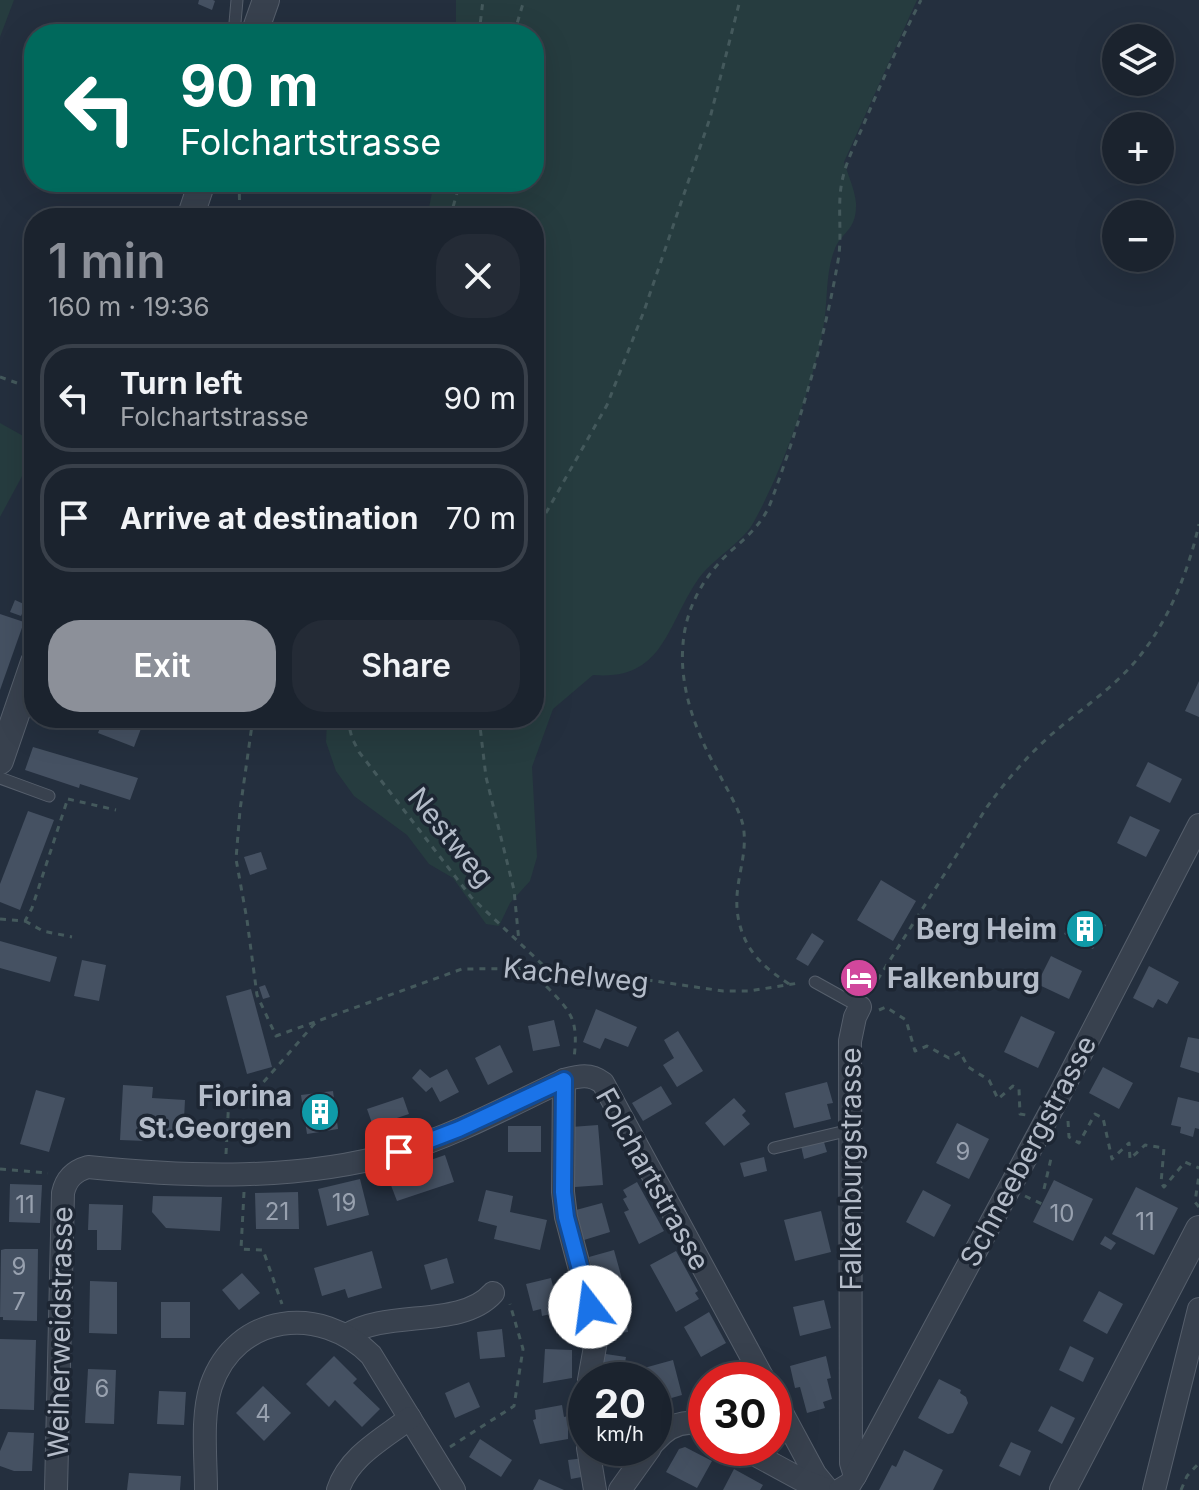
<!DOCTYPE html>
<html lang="en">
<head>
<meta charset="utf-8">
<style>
  body { margin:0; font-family:Inter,sans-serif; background:#242b36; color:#f1f3f6; height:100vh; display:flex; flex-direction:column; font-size:30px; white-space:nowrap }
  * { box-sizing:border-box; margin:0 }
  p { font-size:26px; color:#a0a4aa }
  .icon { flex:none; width:44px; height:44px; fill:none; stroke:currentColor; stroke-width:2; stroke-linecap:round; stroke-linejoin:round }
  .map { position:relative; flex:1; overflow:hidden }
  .details { position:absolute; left:24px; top:208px; width:520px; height:520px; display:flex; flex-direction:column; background:#1b232e; border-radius:32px; box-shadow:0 8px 32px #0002,0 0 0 2px #39404a }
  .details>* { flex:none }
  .top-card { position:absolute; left:24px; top:24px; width:520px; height:168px; border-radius:32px; box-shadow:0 8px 32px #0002,0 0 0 2px #39404a; background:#00695c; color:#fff; overflow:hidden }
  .controls { position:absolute; left:1102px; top:24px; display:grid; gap:16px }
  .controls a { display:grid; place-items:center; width:72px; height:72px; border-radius:50%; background:#1b232e; box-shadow:0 8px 32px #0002,0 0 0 2px #39404a; font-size:40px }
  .speed { position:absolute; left:568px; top:1362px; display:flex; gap:16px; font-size:40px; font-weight:700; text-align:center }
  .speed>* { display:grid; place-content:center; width:104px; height:104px; border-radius:50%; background:#1b232e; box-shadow:0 8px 32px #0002,0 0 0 2px #39404a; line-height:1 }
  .speed small { font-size:20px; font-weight:400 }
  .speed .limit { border:12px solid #d22; background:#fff; color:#111 }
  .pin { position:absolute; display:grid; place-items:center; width:68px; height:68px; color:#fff; margin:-34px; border-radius:16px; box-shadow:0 4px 12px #0006 }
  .me { position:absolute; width:88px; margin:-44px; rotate:345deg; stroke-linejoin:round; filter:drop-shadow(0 0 6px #0008) }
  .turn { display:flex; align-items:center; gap:28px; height:168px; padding:0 24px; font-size:36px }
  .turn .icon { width:104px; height:104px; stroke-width:2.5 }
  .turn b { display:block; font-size:56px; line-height:68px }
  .round { display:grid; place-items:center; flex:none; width:84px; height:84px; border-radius:32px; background:#242b36 }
  .head { display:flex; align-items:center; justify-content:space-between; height:136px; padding:0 24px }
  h1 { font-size:48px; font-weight:600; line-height:60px; color:#8c9099 }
  .cta { display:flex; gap:16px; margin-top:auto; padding:16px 24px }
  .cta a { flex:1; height:92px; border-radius:32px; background:#8c9099; color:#fff; font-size:32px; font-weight:600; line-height:92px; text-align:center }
  .cta a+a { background:#242b36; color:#f1f3f6 }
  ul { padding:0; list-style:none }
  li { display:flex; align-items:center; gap:24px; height:108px; margin:0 16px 12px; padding:0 8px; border:4px solid #39404a; border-radius:32px }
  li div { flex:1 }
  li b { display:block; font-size:30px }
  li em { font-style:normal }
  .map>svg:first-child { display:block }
  .green { fill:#263c3f }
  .building { fill:#455162 }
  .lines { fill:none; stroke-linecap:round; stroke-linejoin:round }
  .service-casing { stroke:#565f6c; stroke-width:13 }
  .minor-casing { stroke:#565f6c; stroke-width:24 }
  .tertiary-casing { stroke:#565f6c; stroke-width:28 }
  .path { stroke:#44595c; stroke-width:3; stroke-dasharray:6 6; stroke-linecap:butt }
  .service { stroke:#38414e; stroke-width:11 }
  .minor { stroke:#38414e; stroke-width:22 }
  .tertiary { stroke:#38414e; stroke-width:26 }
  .route-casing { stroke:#114b97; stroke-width:20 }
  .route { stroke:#1a73e8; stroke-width:14 }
  .labels { text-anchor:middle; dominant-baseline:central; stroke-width:7; stroke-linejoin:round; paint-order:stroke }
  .number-label { font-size:24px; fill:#98a1af }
  .street-label { font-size:28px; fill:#b4bcc9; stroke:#1d2633 }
  .poi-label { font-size:28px; font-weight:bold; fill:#b4bcc9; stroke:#1d2633; text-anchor:end }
</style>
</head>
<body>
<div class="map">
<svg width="1199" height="1490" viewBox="0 0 1199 1490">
  <rect width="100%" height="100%" fill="#242f3e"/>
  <g class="green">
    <path d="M0 0H14L0 37Z"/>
    <path d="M456 0H917L844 162C848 175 855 190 856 203 857 232 841 231 834 251 825 275 828 305 823 330 812 387 781 475 752 525 742 542 710 561 697 581 666 627 663 681 593 675L553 709 532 767 537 857 530 881 510 903 499 926 486 924 453 878 429 864 407 835 354 796 336 771 326 742 327 718H534V218H427L434 182H534V34H456Z"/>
    <path d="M0 423 34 442V454L0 517Z"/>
  </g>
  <g class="building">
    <path d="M199 0H213L215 1 212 10 198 4Z"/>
    <path d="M15 600 26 605 21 616 10 612Z"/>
    <path d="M0 614 24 622 0 690Z"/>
    <path d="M1199 681V717L1185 711Z"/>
    <path d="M104 718H145L134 747 98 733Z"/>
    <path d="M33 747 138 778 130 800 80 784 79 788 25 770Z"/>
    <path d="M1148 762 1182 779 1170 803 1136 786Z"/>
    <path d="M28 811 54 820 20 910 0 902V884Z"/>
    <path d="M1130 816 1160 830 1146 857 1117 843Z"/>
    <path d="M261 852 267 869 250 875 244 857Z"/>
    <path d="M881 880 916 901 893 941 857 920Z"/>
    <path d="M1077 910 1106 925 1093 949 1064 934Z"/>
    <path d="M812 933 824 941 808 966 796 959Z"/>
    <path d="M0 941 57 957 50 982 0 968Z"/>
    <path d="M1051 956 1082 971 1069 999 1037 984Z"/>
    <path d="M82 960 106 965 99 1001 74 996Z"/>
    <path d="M854 960 877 974 863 997 840 983Z"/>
    <path d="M1149 966 1179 982 1167 1004 1158 999 1153 1008 1133 998Z"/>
    <path d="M265 985 270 997 263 999 259 987Z"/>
    <path d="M251 989 272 1067 247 1074 226 996Z"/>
    <path d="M596 1009 637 1027 628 1047 605 1038 600 1049 583 1042Z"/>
    <path d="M1021 1016 1055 1032 1038 1068 1004 1052Z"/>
    <path d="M554 1020 560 1046 533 1051 528 1026Z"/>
    <path d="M678 1031 703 1071 677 1087 663 1065 674 1058 664 1040Z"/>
    <path d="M1188 1037 1199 1039V1073L1180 1067Z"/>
    <path d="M500 1045 513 1072 488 1085 475 1058Z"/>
    <path d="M1103 1067 1133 1083 1119 1109 1089 1093Z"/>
    <path d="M420 1069 430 1078 447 1069 459 1092 440 1102 432 1087 426 1092 412 1078Z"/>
    <path d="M827 1082 833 1103 827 1104 831 1119 794 1128 785 1093Z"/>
    <path d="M123 1085 153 1087 152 1098 185 1100 183 1138 170 1137V1133L146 1132V1141L120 1140Z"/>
    <path d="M661 1086 672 1104 643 1121 632 1103Z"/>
    <path d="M36 1090 65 1098 49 1152 20 1144Z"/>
    <path d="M333 1091 338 1129 307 1134 301 1095Z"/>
    <path d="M403 1097 409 1114 373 1126 367 1109Z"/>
    <path d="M1178 1097 1199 1102V1129L1195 1128 1193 1137 1180 1133 1181 1127 1171 1125Z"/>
    <path d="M734 1098 746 1111 742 1115 750 1124 724 1146 705 1123Z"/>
    <path d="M957 1123 989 1139 969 1179 936 1163Z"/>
    <path d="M598 1125 603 1185 575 1187V1176H571V1127Z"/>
    <rect x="508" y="1126" width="33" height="26"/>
    <path d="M823 1139 827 1152 804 1159 801 1146Z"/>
    <path d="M445 1155 454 1182 397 1201 387 1175Z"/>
    <path d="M764 1157 767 1171 744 1177 740 1163Z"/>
    <path d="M360 1179 369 1215 327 1226 318 1189Z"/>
    <path d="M1054 1180 1093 1199 1073 1241 1033 1222Z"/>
    <path d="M637 1182 664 1231 639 1244 624 1212 629 1210 623 1199 627 1197 623 1190Z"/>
    <path d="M10 1184 42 1185 40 1223 9 1222Z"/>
    <path d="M1136 1187 1178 1208 1154 1255 1112 1234Z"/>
    <path d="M486 1190 513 1196 510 1212 547 1220 540 1250 494 1239 497 1226 478 1221Z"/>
    <path d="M923 1190 951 1205 934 1237 906 1222Z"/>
    <path d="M298 1192 299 1229H256L255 1193Z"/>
    <path d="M153 1196 222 1197 220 1231 166 1228 152 1212Z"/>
    <path d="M602 1203 610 1232 584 1240 576 1210Z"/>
    <path d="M89 1204 123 1205 121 1250H97V1230H88Z"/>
    <path d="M821 1211 831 1252 795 1261 784 1220Z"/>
    <path d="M1105 1236 1116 1243 1111 1250 1100 1244Z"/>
    <path d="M5 1249H38L37 1321 3 1320V1317H0L1 1250Z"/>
    <path d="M614 1250 622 1279 597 1286 589 1257Z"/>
    <path d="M372 1251 382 1288 348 1298 345 1289 322 1296 314 1268Z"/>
    <path d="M676 1251 698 1291 695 1293 699 1299 676 1312 650 1265Z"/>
    <path d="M447 1258 454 1283 431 1290 424 1265Z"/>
    <path d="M242 1273 260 1293 239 1310 222 1290Z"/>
    <path d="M551 1278 559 1312 542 1316 541 1309 533 1311 526 1284Z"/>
    <path d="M90 1281 117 1282V1334L89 1333Z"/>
    <path d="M1099 1291 1123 1304 1107 1334 1083 1321Z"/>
    <path d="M824 1300 831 1328 800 1336 793 1307Z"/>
    <rect x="161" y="1302" width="29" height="36"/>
    <path d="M625 1302 628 1332 602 1335 599 1305Z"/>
    <path d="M709 1312 726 1343 701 1357 684 1327Z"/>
    <path d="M502 1329 505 1357 480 1359 477 1332Z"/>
    <path d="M0 1339 36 1340 34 1410 0 1409Z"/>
    <path d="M1070 1346 1094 1358 1083 1382 1059 1370Z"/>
    <path d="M545 1349 572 1350V1378L543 1383Z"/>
    <path d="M599 1353 626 1357 622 1380H595Z"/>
    <path d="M334 1356 357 1379 353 1383 380 1409 362 1427 335 1400 329 1407 306 1384Z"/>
    <path d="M826 1356 831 1378 827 1379 832 1399 823 1402 825 1408 807 1413 800 1387 795 1388 790 1366Z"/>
    <path d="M673 1360 682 1395 654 1403V1380H647L644 1368Z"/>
    <path d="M737 1363 747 1380H712L711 1378Z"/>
    <path d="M88 1369 116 1370 114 1424 85 1423Z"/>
    <path d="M939 1379 961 1390 960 1393 966 1397 968 1403 953 1433 948 1434 918 1418Z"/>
    <path d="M469 1382 480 1407 455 1418 445 1393Z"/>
    <path d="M263 1386 291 1413 264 1441 236 1413Z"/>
    <path d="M159 1391 186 1392 184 1425 157 1424Z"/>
    <path d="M562 1405 564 1417 568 1416V1439L540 1444 533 1420 536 1419 535 1410Z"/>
    <path d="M1051 1406 1075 1418 1062 1444 1038 1431Z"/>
    <path d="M8 1432 34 1433 32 1471H14L0 1466V1451Z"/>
    <path d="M480 1439 512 1460 501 1477 469 1457Z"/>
    <path d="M1011 1442 1031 1451 1020 1476 999 1466Z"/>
    <path d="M685 1447 712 1461 697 1488 666 1472 679 1449Z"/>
    <path d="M904 1450 943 1470 933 1490H879L892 1465 896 1467Z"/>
    <path d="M584 1458 587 1476 571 1479 568 1460Z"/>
    <path d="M734 1469 763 1485 760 1490H723Z"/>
    <path d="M129 1473 181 1476 180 1490H127Z"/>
    <path d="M539 1479 564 1490H533Z"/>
  </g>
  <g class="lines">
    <defs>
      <g id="service">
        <path d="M234 34 237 0"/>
        <path d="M0 778 49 796"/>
        <path d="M815 982 860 1007"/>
        <path d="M774 1148 850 1130"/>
      </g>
      <g id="minor">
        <path d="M564 1080 563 1192 566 1217 590 1307 596 1341 589 1380"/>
        <path d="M347 1335C387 1309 461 1329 493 1293"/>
        <path d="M586 1396V1436"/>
        <path d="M774 1398 815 1474 828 1490"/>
        <path d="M654 1442C668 1426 686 1417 706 1427"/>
        <path d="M588 1448 595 1490"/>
        <path d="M743 1448 802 1480 828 1490"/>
        <path d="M855 1476 851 1463 850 1041 855 1017 860 1007"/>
        <path d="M56 1490 63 1193C66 1179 74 1171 88 1167 188 1177 299 1181 396 1153 454 1136 509 1106 564 1080 579 1076 590 1073 603 1083L764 1380"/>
        <path d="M206 1490C206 1457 201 1418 211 1386 236 1313 321 1304 371 1355L454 1490"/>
        <path d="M338 1490C349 1456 383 1439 410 1418"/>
        <path d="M620 1490 650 1448"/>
        <path d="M840 1490 850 1484 855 1476 1060 1094 1199 825"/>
        <path d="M1154 1490 1199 1309"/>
      </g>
      <g id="tertiary">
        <path d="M254 34 266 0"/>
        <path d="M190 218 202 182"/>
        <path d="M0 761 34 662"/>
        <path d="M1063 1490 1199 1229"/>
      </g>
    </defs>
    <use href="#service" class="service-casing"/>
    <use href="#minor" class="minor-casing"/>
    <use href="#tertiary" class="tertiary-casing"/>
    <g class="path">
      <path d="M479 34 483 0"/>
      <path d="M514 34 524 0"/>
      <path d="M239 182 240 218"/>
      <path d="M450 218 460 182"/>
      <path d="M0 377 34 389"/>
      <path d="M534 534 607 405 644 311 710 118 740 0"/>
      <path d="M253 718 240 810 236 859 247 920 257 995 276 1036 462 969 565 968 723 991H749L799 983"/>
      <path d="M347 718 352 738 359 752 471 897 544 966"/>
      <path d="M479 718 486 777 514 890 519 942"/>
      <path d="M68 799 116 810"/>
      <path d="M0 919 25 921 32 908 68 798"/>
      <path d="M25 921 43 931 72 937"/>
      <path d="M531 968C534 976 540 980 547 987 574 1014 578 1022 574 1059"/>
      <path d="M789 984C768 970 751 957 742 932 727 890 750 862 743 825 738 806 726 788 717 770 696 732 679 688 683 644 686 607 704 575 732 550 749 535 764 522 772 499 800 422 824 342 838 261 843 233 836 204 843 177 847 160 856 142 863 126 881 83 900 41 921 0"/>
      <path d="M871 990 987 807C1006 781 1027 756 1052 734 1081 709 1115 687 1139 657 1169 620 1189 570 1199 524"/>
      <path d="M879 1010 886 1007 906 1020 915 1051 927 1046 949 1058 960 1052 968 1067 989 1080 998 1099 1013 1086 1019 1089 1020 1114 1026 1115"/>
      <path d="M1068 1121 1069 1137 1079 1143 1095 1114 1103 1118 1112 1159 1129 1143 1130 1159 1145 1145 1164 1148 1161 1183 1164 1187 1185 1162 1199 1168"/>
      <path d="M226 1154 229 1097 248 1094 261 1085 316 1022"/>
      <path d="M0 1169 48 1173"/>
      <path d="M1044 1189 1052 1154"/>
      <path d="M244 1192 241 1249 263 1250 282 1304"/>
      <path d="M1025 1196 1042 1204"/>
      <path d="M1199 1207 1195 1202 1199 1175"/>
      <path d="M450 1447 514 1406 523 1349 510 1304"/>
      <path d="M1181 1490 1187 1476 1199 1463"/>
    </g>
    <use href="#service" class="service"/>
    <use href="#minor" class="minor"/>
    <use href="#tertiary" class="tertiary"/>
  </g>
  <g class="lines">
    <defs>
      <path id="route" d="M399 1152 459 1129 564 1080 563 1192 566 1217 590 1307"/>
    </defs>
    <use href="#route" class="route-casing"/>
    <use href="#route" class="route"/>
  </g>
  <defs>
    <symbol id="building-disc" viewBox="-11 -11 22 22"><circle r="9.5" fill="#0f9aa8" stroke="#1d2633"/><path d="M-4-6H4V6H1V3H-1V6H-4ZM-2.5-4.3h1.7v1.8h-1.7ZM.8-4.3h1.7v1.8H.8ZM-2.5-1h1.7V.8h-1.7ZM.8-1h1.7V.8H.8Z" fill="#fff"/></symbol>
    <symbol id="hotel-disc" viewBox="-11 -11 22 22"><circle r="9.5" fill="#d1479c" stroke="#1d2633"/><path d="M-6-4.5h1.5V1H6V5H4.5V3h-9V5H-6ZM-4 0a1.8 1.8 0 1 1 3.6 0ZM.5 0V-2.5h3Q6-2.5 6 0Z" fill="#fff"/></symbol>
  </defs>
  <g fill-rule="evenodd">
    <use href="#building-disc" x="1063" y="907" width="44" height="44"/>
    <use href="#hotel-disc" x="837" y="956" width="44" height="44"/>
    <use href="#building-disc" x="298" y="1090" width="44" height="44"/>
  </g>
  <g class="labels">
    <g class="number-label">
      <text x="963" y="1151">9</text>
      <text x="344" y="1202">19</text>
      <text x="25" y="1204">11</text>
      <text x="277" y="1211">21</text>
      <text x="1062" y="1213">10</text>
      <text x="1145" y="1221">11</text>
      <text x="19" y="1266">9</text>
      <text x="19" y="1301">7</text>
      <text x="102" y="1388">6</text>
      <text x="263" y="1413">4</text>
    </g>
    <g class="street-label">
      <text transform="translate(451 837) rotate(51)">Nestweg</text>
      <text transform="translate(576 975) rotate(6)">Kachelweg</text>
      <text transform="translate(1028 1151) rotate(-62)">Schneebergstrasse</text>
      <text transform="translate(851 1169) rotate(-90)">Falkenburgstrasse</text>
      <text transform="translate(653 1179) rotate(61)">Folchartstrasse</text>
      <text transform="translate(60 1332) rotate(-89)">Weiherweidstrasse</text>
    </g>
    <g class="poi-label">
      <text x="1057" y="929">Berg Heim</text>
      <text x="887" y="978" text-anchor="start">Falkenburg</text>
      <text x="292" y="1096">Fiorina<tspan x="292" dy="32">St.Georgen</tspan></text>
    </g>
  </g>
</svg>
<div class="controls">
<a><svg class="icon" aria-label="layers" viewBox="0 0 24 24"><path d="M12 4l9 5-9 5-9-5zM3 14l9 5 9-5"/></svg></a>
<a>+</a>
<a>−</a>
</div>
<div class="speed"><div>20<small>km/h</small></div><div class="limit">30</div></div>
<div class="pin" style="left:399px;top:1152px;background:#d93025"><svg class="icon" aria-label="arrive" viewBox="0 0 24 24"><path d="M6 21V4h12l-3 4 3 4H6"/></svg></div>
<svg class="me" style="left:590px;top:1307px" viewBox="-20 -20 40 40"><circle r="19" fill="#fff"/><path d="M0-13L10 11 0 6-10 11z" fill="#1a73e8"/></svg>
<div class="top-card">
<div class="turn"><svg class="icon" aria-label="left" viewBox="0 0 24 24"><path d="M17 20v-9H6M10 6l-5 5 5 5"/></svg><div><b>90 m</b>Folchartstrasse</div></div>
</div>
<section class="details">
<div class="head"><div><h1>1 min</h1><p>160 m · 19:36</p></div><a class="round"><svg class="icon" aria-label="close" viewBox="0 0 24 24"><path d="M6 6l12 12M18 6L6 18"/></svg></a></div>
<ul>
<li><svg class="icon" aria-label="left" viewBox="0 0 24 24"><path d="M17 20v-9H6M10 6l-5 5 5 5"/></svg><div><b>Turn left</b><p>Folchartstrasse</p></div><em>90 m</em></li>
<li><svg class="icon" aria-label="arrive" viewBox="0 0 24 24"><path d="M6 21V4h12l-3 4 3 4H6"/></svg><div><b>Arrive at destination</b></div><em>70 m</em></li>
</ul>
<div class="cta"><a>Exit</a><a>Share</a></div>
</section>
</div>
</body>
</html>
